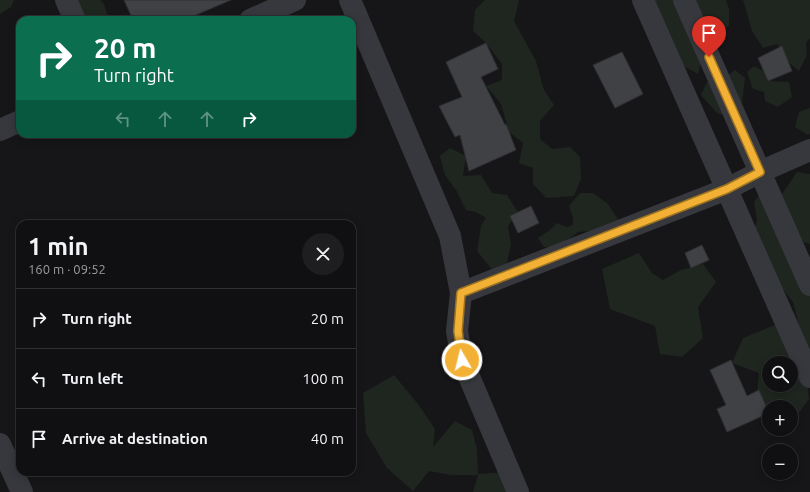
<!DOCTYPE html>
<html lang="en">
<head>
<meta charset="utf-8">
<style>
  body { margin:0; font-family:Ubuntu,sans-serif; background:#1e1e20; color:#f1f3f6; height:100vh; display:flex; flex-direction:column; font-size:15px; white-space:nowrap }
  * { box-sizing:border-box; margin:0 }
  p { font-size:13px; color:#9c9d9f }
  .icon { flex:none; width:22px; height:22px; fill:none; stroke:currentColor; stroke-width:2; stroke-linecap:round; stroke-linejoin:round }
  .map { position:relative; flex:1; overflow:hidden }
  .sheet { position:absolute; left:16px; top:220px; width:340px; height:256px; display:flex; flex-direction:column; background:#101012; border-radius:12px; box-shadow:0 2px 10px #0003,0 0 0 1px #303032 }
  .sheet>* { flex:none }
  .top-card { position:absolute; left:16px; top:16px; width:340px; height:122px; border-radius:12px; box-shadow:0 2px 10px #0003,0 0 0 1px #303032; background:#0b6e4f; color:#fff; overflow:hidden }
  .tools { position:absolute; left:762px; top:356px; display:grid; gap:8px }
  .tools a { display:grid; place-items:center; width:36px; height:36px; border-radius:50%; background:#101012; box-shadow:0 2px 10px #0003,0 0 0 1px #303032; font-size:20px }
  .pin { position:absolute; display:grid; place-items:center; width:34px; height:34px; color:#fff; margin:-41px -17px; border-radius:50% 50% 50% 0; rotate:-45deg; box-shadow:0 0 4px #0007 }
  .pin .icon { rotate:45deg }
  .me { position:absolute; width:44px; margin:-22px; rotate:352deg; stroke-linejoin:round; filter:drop-shadow(0 0 3px #0008) }
  .turn { display:flex; align-items:center; gap:14px; height:84px; padding:0 12px; font-size:18px }
  .turn .icon { width:52px; height:52px; stroke-width:2.5 }
  .turn b { display:block; font-size:28px; line-height:34px }
  .lanes { display:flex; align-items:center; height:38px; padding:0 12px; background:#0003; justify-content:center; gap:20px; direction:ltr }
  .lanes .off { opacity:.35 }
  .round { display:grid; place-items:center; flex:none; width:42px; height:42px; border-radius:21px; background:#1e1e20 }
  .summary { display:flex; align-items:center; justify-content:space-between; height:68px; padding:0 12px }
  h1 { font-size:24px; font-weight:600; line-height:30px }
  ul { padding:0; list-style:none }
  li { display:flex; align-items:center; gap:12px; height:60px; padding:0 12px; border-top:1px solid #303032 }
  li div { flex:1 }
  li b { display:block; font-size:15px }
  li em { font-style:normal }
  .map>svg:first-child { display:block }
  .green { fill:#1e261f; fill-rule:evenodd }
  .building { fill:#404145; stroke:#303034 }
  .lines { fill:none; stroke-linecap:round; stroke-linejoin:round }
  .minor { stroke:#37383d; stroke-width:22 }
  .route-casing { stroke:#9d7322; stroke-width:10 }
  .route { stroke:#f2b134; stroke-width:7 }
</style>
</head>
<body>
<div class="map">
<svg width="810" height="492" viewBox="0 0 810 492">
  <rect width="100%" height="100%" fill="#161618"/>
  <g class="green">
    <path d="M0 0H14L11 7 0 14Z"/>
    <path d="M77 0H100L104 4 109 20H80Z"/>
    <path d="M485 0H518L519 1 514 21 536 61 544 90 554 105 540 121V139L552 149 570 147 580 157 581 179 574 196 546 198 533 184V168L519 163 523 143 509 132 501 104 486 86 502 80V64L486 43 473 31 475 10Z"/>
    <path d="M650 0H682L702 58 698 74 675 61Z"/>
    <path d="M689 0H726L729 9V26L715 35 708 31Z"/>
    <path d="M743 0H810V38L806 43 807 55 799 71 788 62 777 44 763 48 752 31Z"/>
    <path d="M754 66 763 71 768 81 789 82 792 97 778 107 765 101 764 92 753 89 747 72Z"/>
    <path d="M735 70 745 78 742 103 729 117 717 113 701 95 707 82H718Z"/>
    <path d="M810 108V134L808 135 795 127 799 112Z"/>
    <path d="M450 148 466 156 463 176 481 175 492 193 507 195 518 212 508 226 511 244 507 263 494 272 477 251 481 226 486 218 476 212 466 210 456 190 445 175 440 156Z"/>
    <path d="M797 172 810 174V244L803 242 810 291V364L807 356 793 302 773 277 753 237 757 220 754 202 760 194 791 218 782 194Z"/>
    <path d="M580 193H593L607 203 618 219 611 230H597L578 232 566 242 555 247H544L538 238 550 230 557 223 567 227 573 225V217L569 206Z"/>
    <path d="M639 253 652 273 663 280 681 270 703 264 716 282 698 307 703 338 682 357 660 354 655 326 610 309 602 269Z"/>
    <path d="M785 321 804 363 809 399 792 422 791 407H769V412L756 406 759 373 732 363 743 338ZM769 363H791V385H769Z"/>
    <path d="M394 375 418 404 435 429 433 447 455 421 472 430 477 449 478 474 512 472 521 492H473L478 475H451L429 471 413 491 387 468 366 433 363 393Z"/>
  </g>
  <g class="building">
    <path d="M124 0H231L184 20H133Z"/>
    <path d="M486 43 498 69 481 77 505 125 506 124 516 150 469 171 460 135 455 137 439 106 462 97 446 62Z"/>
    <path d="M782 46 792 71 768 81 758 58Z"/>
    <path d="M622 52 643 94 615 108 593 65Z"/>
    <path d="M531 206 539 223 518 233 510 216Z"/>
    <path d="M702 245 709 260 691 268 685 253Z"/>
    <path d="M731 360 747 396 759 390 769 413 727 432 717 409 726 405 710 370Z"/>
  </g>
  <g class="lines">
    <g class="minor">
      <path d="M66 0 75 20"/>
      <path d="M350 0 450 236 461 293 457 331 462 360 518 492"/>
      <path d="M643 0 810 377"/>
      <path d="M684 0 810 285"/>
      <path d="M250 20 295 0"/>
      <path d="M0 130 20 121"/>
      <path d="M461 293 727 189 760 172 810 150"/>
      <path d="M0 444 22 492"/>
    </g>
  </g>
  <g class="lines">
    <defs>
      <path id="route" d="M462 360 458 331 461 293 727 189 760 172 709 57"/>
    </defs>
    <use href="#route" class="route-casing"/>
    <use href="#route" class="route"/>
  </g>
</svg>
<div class="tools">
<a><svg class="icon" aria-label="search" viewBox="0 0 24 24"><circle cx="10" cy="10" r="6"/><path d="M15 15l6 6"/></svg></a>
<a>+</a>
<a>−</a>
</div>
<div class="pin" style="left:709px;top:57px;background:#d93025"><svg class="icon" aria-label="arrive" viewBox="0 0 24 24"><path d="M6 21V4h12l-3 4 3 4H6"/></svg></div>
<svg class="me" style="left:462px;top:360px" viewBox="-20 -20 40 40"><circle r="17" fill="#f2b134" stroke="#fff" stroke-width="3"/><path d="M0-11L8 9 0 5-8 9z" fill="#fff"/></svg>
<div class="top-card">
<div class="turn"><svg class="icon" aria-label="right" viewBox="0 0 24 24"><path d="M7 20v-9h11M14 6l5 5-5 5"/></svg><div><b>20 m</b>Turn right</div></div>
<div class="lanes"><svg class="icon off" aria-label="left" viewBox="0 0 24 24"><path d="M17 20v-9H6M10 6l-5 5 5 5"/></svg><svg class="icon off" aria-label="ahead" viewBox="0 0 24 24"><path d="M12 20V5M6 11l6-6 6 6"/></svg><svg class="icon off" aria-label="ahead" viewBox="0 0 24 24"><path d="M12 20V5M6 11l6-6 6 6"/></svg><svg class="icon" aria-label="right" viewBox="0 0 24 24"><path d="M7 20v-9h11M14 6l5 5-5 5"/></svg></div>
</div>
<section class="sheet">
<div class="summary"><div><h1>1 min</h1><p>160 m · 09:52</p></div><a class="round"><svg class="icon" aria-label="close" viewBox="0 0 24 24"><path d="M6 6l12 12M18 6L6 18"/></svg></a></div>
<ul>
<li><svg class="icon" aria-label="right" viewBox="0 0 24 24"><path d="M7 20v-9h11M14 6l5 5-5 5"/></svg><div><b>Turn right</b></div><em>20 m</em></li>
<li><svg class="icon" aria-label="left" viewBox="0 0 24 24"><path d="M17 20v-9H6M10 6l-5 5 5 5"/></svg><div><b>Turn left</b></div><em>100 m</em></li>
<li><svg class="icon" aria-label="arrive" viewBox="0 0 24 24"><path d="M6 21V4h12l-3 4 3 4H6"/></svg><div><b>Arrive at destination</b></div><em>40 m</em></li>
</ul>
</section>
</div>
</body>
</html>
